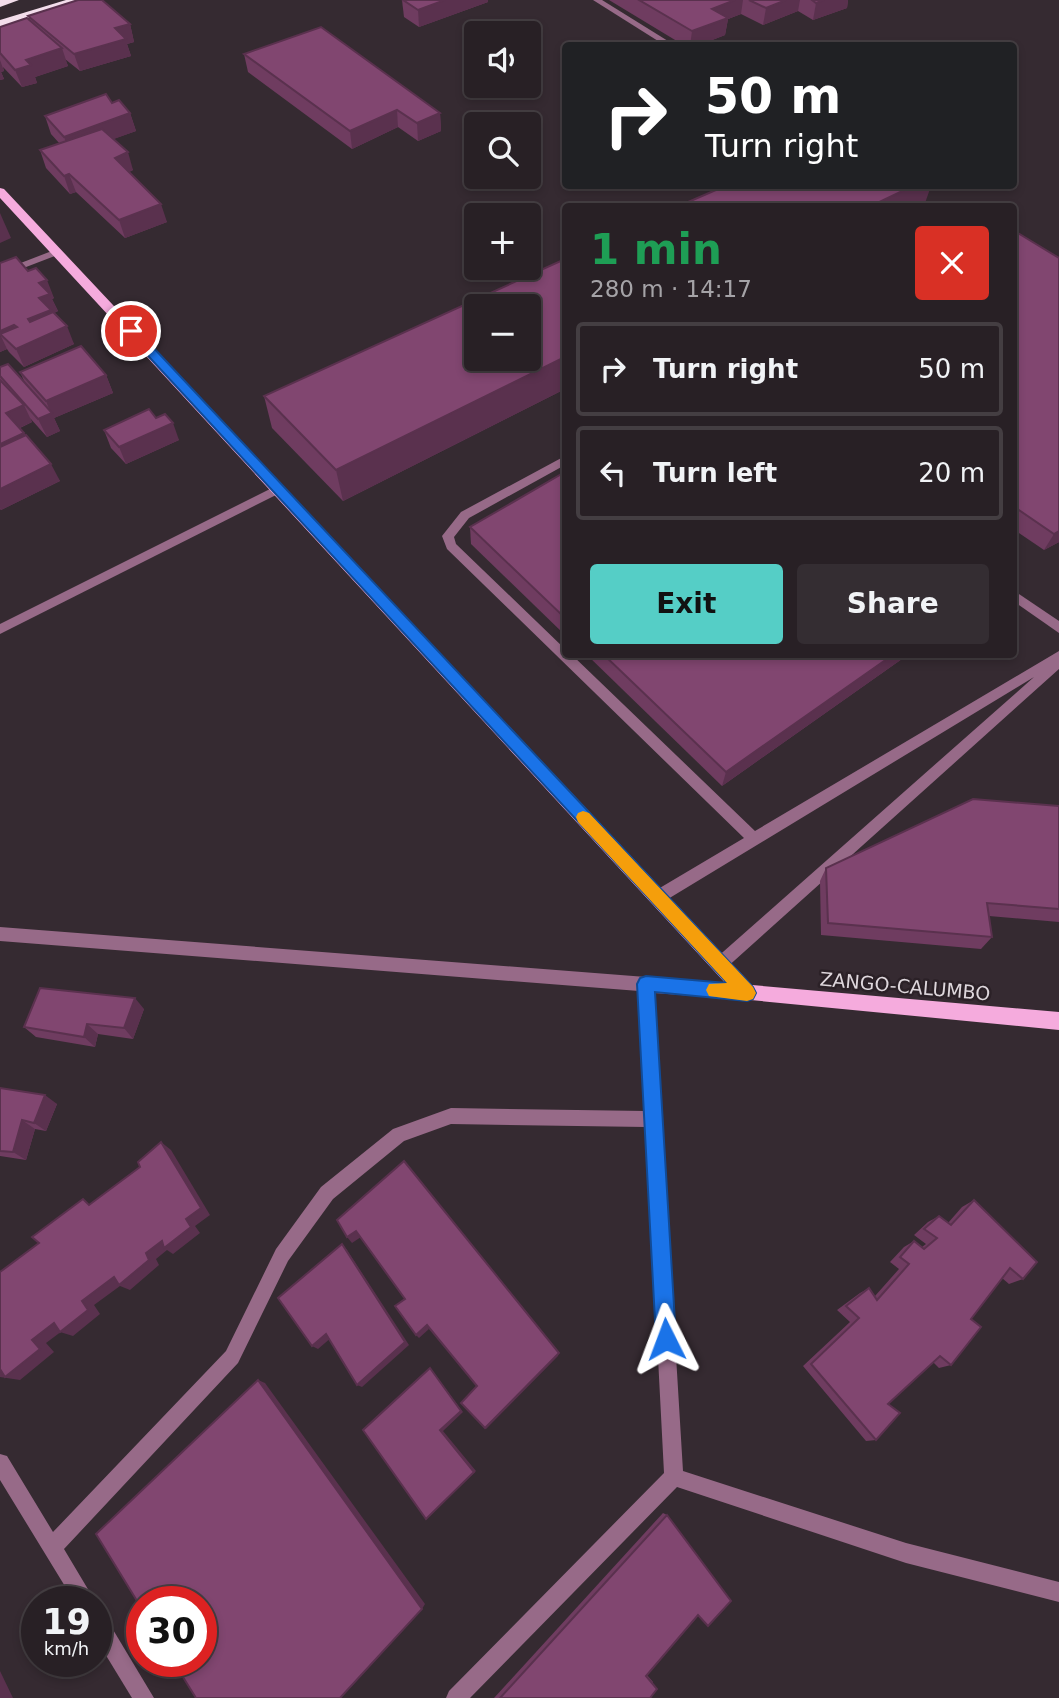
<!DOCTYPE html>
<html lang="en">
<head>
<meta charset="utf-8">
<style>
  body { margin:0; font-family:"DejaVu Sans",sans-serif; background:#342d32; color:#f1f3f6; height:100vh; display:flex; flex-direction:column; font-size:26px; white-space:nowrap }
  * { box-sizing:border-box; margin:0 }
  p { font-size:23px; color:#a5a3a7 }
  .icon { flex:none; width:38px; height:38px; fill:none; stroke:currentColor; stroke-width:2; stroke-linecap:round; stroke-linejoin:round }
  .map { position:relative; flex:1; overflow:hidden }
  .drawer { position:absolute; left:562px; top:203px; width:455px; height:455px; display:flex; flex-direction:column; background:#282025; border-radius:7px; box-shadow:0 4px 10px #0003,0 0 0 2px #443e42 }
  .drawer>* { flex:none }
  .guide { position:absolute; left:562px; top:42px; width:455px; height:147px; border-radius:7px; box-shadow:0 4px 10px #0003,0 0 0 2px #443e42; background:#202124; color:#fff; overflow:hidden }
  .controls { position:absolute; left:464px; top:21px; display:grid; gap:14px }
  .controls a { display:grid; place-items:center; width:77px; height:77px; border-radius:7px; background:#282025; box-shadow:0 4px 10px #0003,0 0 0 2px #443e42; font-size:35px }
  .speed { position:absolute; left:21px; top:1586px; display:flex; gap:14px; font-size:35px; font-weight:700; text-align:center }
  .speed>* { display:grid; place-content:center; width:91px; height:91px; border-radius:50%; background:#282025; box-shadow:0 4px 10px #0003,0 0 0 2px #443e42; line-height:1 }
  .speed small { font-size:18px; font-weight:400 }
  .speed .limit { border:10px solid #d22; background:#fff; color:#111 }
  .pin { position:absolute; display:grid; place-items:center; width:60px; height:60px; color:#fff; margin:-30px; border:4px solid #fff; border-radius:50%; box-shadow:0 2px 7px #0007 }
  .me { position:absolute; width:77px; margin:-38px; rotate:357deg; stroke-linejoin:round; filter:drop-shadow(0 0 5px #0008) }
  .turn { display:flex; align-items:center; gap:24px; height:147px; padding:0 28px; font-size:32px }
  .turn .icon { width:91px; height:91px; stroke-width:2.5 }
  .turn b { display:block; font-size:49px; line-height:60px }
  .round { display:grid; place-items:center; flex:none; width:74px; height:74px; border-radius:7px; background:#342d32 }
  .overview { display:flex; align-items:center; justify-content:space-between; height:119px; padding:0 28px }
  h1 { font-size:42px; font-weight:700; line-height:52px; color:#1e9e55 }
  .cta { display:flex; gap:14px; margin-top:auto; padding:14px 28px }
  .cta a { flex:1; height:80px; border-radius:7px; background:#55cec6; color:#111; font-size:28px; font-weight:700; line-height:80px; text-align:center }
  .cta a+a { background:#342d32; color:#f1f3f6 }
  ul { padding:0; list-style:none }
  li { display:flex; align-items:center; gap:21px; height:94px; margin:0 14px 10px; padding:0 14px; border:4px solid #443e42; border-radius:7px }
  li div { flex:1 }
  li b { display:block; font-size:26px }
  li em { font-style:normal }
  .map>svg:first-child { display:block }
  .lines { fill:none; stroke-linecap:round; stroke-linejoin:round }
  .lane { fill:#976a88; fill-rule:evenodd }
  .street { fill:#976a88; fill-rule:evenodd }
  .primary { fill:#f5abdd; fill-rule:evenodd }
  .highway { fill:#f3ddeb; fill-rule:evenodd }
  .wall { fill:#6f3c60 }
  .shaded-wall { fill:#5a314e }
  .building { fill:#814670; stroke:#5a314e; stroke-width:2; fill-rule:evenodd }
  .route { fill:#1a73e8; stroke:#114b97; stroke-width:2 }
  .slow { fill:#f59e0b }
  .labels { text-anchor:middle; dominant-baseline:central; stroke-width:5; stroke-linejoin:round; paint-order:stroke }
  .street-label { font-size:19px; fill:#ded7dc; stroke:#2b2127 }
</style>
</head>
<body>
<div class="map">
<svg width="1059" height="1698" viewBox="0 0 1059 1698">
  <rect width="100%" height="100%" fill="#352a31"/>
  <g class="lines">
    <g class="lane">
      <path d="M593 0H602L676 46H666Z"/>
      <path d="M565 456V465L469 518 454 537 456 544 565 649V654H571L755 831 1059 651V669L725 969 720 971 715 969 713 964 715 959 1034 677 663 902 658 903 653 902 651 897 653 892 744 838 447 549 442 536 461 512Z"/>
      <path d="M1013 590 1059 621V633L1013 601Z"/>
    </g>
    <g class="street">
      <path d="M57 249 62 252 60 254 0 277V271Z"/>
      <path d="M278 485 282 486V492L0 634V624Z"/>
      <path d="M0 927 646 977 752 988 755 993 752 998 747 1000 654 993 683 1471 906 1543 1059 1582V1602L906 1563 677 1487 470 1698H446L449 1691 664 1473 646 1127 451 1124 404 1141 333 1199 288 1261 238 1363 64 1549 95 1601H74L0 1480V1454L7 1456 53 1532 226 1351 276 1249 321 1187 393 1129 451 1108 645 1111 639 991 0 941Z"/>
      <path d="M96 1610 103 1613 154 1698H132L96 1639Z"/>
    </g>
    <path class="primary" d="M0 188 4 189 752 985 1059 1012V1030L740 999 0 198Z"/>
    <g class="highway">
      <path d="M0 0H19L0 7Z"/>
      <path d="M66 0H84L0 27V20Z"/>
    </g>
  </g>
  <g class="wall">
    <path d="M402 0H488V2L419 27 404 17Z"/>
    <path d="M609 0H848L847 8 813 20 798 11 763 25 741 14 728 19 725 35 697 46H685Z"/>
    <path d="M28 16 130 24 134 42 127 44 131 56 80 71 65 59 68 66 35 77 37 83 22 87 3 67 4 71 1 72 4 79 0 80V27L30 20Z"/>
    <path d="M244 54 440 113 441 131 418 141 398 127 352 149 248 72Z"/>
    <path d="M112 103 130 113 136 131 113 139 133 170 129 172 167 222 125 238 76 192 70 194 46 168 40 150 60 144 51 134 45 116Z"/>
    <path d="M1013 230 1059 542 1044 550 1013 529Z"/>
    <path d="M565 259V389L343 501 272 428 264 396Z"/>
    <path d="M0 263 28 271 54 298 52 299 58 311 54 313 74 344 24 367 9 352 7 349 0 352Z"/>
    <path d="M0 367 25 383 20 372 106 375 113 393 54 418 60 431 47 437 30 418 32 422 20 428 60 481 1 510 0 509Z"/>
    <path d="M156 418 179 440 126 464 111 448 104 430Z"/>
    <path d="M565 472V635L471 544 470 527Z"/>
    <path d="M586 654H909L722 786Z"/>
    <path d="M1059 806V922L989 916 992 937 981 949 821 935 820 881 826 868Z"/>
    <path d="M144 1009 133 1039 98 1034 95 1047 36 1037 24 1027Z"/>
    <path d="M0 1088 57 1104 46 1131 35 1129 26 1160 0 1156Z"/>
    <path d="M974 1200 1023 1279 1009 1284 1002 1278 971 1319 951 1365 939 1368 933 1362 888 1404 876 1440 866 1441 803 1366 850 1322 837 1310 860 1293 869 1288 875 1296 899 1269 890 1262 904 1247 914 1241 922 1247 926 1244 914 1235 928 1222 939 1216 948 1223 962 1207Z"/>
    <path d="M663 1513 667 1515 698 1616 647 1675 653 1682 650 1698H494Z"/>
  </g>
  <g class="shaded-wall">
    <path d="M445 0H488V2L419 27 418 10Z"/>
    <path d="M735 0H743L741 14 728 19 725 35 697 46H690L692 31 712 9Z"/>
    <path d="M786 0H800L798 11 763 25 766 8Z"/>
    <path d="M824 0H848L847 8 813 20 816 3Z"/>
    <path d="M130 24 134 42 127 44 131 56 80 71 74 54 115 28Z"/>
    <path d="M62 48 68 66 35 77 37 83 22 87 15 70 26 60Z"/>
    <path d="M0 60 4 71 1 72 4 79 0 80Z"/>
    <path d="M397 110 398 127 352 149 350 131Z"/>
    <path d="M130 113 136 131 70 155 64 137Z"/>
    <path d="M440 113 441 131 418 141 417 123Z"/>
    <path d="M128 152 133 170 121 176 115 158Z"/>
    <path d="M69 174 76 192 70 194 64 176Z"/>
    <path d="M913 186H931L924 206H871Z"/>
    <path d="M161 204 167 222 125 238 119 220Z"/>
    <path d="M0 213 11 238 0 243Z"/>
    <path d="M47 280 54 298 52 299 58 311 52 314 36 337 28 319 39 298V283Z"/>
    <path d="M14 325 22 343 0 334 7 349 0 352V331Z"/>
    <path d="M67 326 74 344 24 367 16 349Z"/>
    <path d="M565 357V389L343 501 336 470Z"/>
    <path d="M106 375 113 393 54 418 60 431 47 437 38 419 51 414 46 401Z"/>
    <path d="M24 405 32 422 15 430 6 413Z"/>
    <path d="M173 423 179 440 126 464 119 447Z"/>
    <path d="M24 433 33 450 0 466V444Z"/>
    <path d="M51 464 60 481 1 510 0 508V489Z"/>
    <path d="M1059 531V542L1044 550 1054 534Z"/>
    <path d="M894 654H909L722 786 726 772Z"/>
    <path d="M135 998 144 1009 133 1039 124 1028Z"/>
    <path d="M87 1024 98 1034 95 1047 84 1037Z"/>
    <path d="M45 1095 57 1104 46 1131 34 1123Z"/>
    <path d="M22 1120 35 1129 26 1160 13 1152Z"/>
    <path d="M161 1142 171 1150 210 1215 195 1226 200 1233 173 1254 167 1250 156 1259 159 1265 130 1290 120 1286 94 1305 100 1314 73 1336 60 1332 62 1331 46 1343 54 1352 20 1380 0 1377V1368L32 1340 82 1301 146 1253 186 1219Z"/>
    <path d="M356 1231 361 1237 352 1243 347 1237Z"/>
    <path d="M342 1244 347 1250 409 1345 362 1387 357 1385Z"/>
    <path d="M427 1325 429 1329 419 1338 416 1335Z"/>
    <path d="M326 1334 332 1337 318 1349 312 1346Z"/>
    <path d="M559 1353 558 1356 486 1429 485 1428Z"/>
    <path d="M430 1368 463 1412 443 1431 476 1471 426 1519 440 1430Z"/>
    <path d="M258 1380 265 1383 425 1604 422 1609Z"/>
    <path d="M0 1671 13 1698H0Z"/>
  </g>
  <g class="building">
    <path d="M78 0H102L130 24 115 28 126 39 74 54 28 16Z"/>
    <path d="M403 0H445L418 10Z"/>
    <path d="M639 0H735L712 9 728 18 692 31Z"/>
    <path d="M749 0H786L766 8Z"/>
    <path d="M812 0H824L816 3Z"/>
    <path d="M27 18 62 48 26 60 31 65 15 70 0 53V27Z"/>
    <path d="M321 27 440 113 417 123 397 110 350 131 244 54Z"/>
    <path d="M106 94 112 103 119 100 130 113 64 137 45 116Z"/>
    <path d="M102 129 128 152 115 158 161 204 119 220 69 174 64 176 40 150Z"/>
    <path d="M725 186H913L871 206H679Z"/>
    <path d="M1013 230 1059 258V531L1054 534 1013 506Z"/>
    <path d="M16 257 28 271 36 268 47 280 39 283 50 294 39 298 51 310 28 319 30 322 53 312 67 326 16 349 0 334 17 327 14 325 0 331V263Z"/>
    <path d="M565 259V357L336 470 264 396ZM476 306H528V359H476Z"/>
    <path d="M81 346 106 375 46 401 20 372Z"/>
    <path d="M8 364 52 413 38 419 0 376V367Z"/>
    <path d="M0 380 24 405 6 413 24 433 0 444Z"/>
    <path d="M149 409 156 418 165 414 173 423 119 447 104 430Z"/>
    <path d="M26 435 51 464 0 489V447Z"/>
    <path d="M565 472V618L470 527Z"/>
    <path d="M603 654H894L726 772Z"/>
    <path d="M973 799 1059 806V909L987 903 992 937 828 923 826 868Z"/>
    <path d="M40 988 135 998 124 1028 87 1024 84 1037 24 1027Z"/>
    <path d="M0 1088 45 1095 34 1123 22 1120 13 1152 0 1151Z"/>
    <path d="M161 1142 201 1208 186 1219 191 1227 164 1248 162 1241 146 1253 149 1260 119 1285 114 1277 82 1301 88 1310 60 1332 54 1323 32 1340 40 1349 5 1377 0 1369V1272L39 1243 32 1237 83 1199 89 1205 140 1167 138 1162Z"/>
    <path d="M404 1161 559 1353 485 1428 461 1403 477 1386 427 1325 416 1335 395 1306 405 1299 356 1231 347 1237 337 1220Z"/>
    <path d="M974 1200 1037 1262 1023 1279 1010 1268 971 1319 981 1327 951 1365 940 1356 888 1404 900 1413 876 1440 811 1364 859 1318 846 1306 869 1288 877 1300 909 1264 900 1257 914 1241 924 1249 937 1238 924 1229 939 1216 951 1225Z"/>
    <path d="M342 1244 405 1342 357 1385 326 1334 312 1346 278 1298Z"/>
    <path d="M430 1368 461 1411 440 1430 474 1472 426 1519 363 1430Z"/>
    <path d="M258 1380 422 1609 340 1698H196L173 1661H201V1601H142V1609L96 1534Z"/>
    <path d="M667 1515 731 1601 708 1626 698 1615 646 1676 657 1689 650 1698H500Z"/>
  </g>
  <path class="route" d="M127 328H135L753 987 756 993 753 999 747 1001 655 992 676 1339 673 1347 666 1350 659 1347 656 1339 637 984 640 978 646 976 727 983 127 333Z"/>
  <path class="slow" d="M583 811 589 813 753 987 756 993 753 999 747 1001 709 996 706 990 709 984 727 983 578 822 576 817 578 813Z"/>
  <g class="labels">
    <g class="street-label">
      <text transform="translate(905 986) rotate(5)">ZANGO-CALUMBO</text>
    </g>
  </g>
</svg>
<div class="controls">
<a><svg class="icon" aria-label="sound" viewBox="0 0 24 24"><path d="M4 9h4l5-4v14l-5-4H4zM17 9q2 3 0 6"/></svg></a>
<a><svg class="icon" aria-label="search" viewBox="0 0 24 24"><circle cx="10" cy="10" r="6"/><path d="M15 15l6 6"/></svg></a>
<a>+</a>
<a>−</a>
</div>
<div class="speed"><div>19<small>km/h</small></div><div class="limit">30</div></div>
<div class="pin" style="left:131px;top:331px;background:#d93025"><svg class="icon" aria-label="arrive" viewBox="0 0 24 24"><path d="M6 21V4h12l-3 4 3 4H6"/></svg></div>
<svg class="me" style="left:666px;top:1339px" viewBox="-20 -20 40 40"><path d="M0-17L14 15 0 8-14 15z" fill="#1a73e8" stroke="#fff" stroke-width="4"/></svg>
<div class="guide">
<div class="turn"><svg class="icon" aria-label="right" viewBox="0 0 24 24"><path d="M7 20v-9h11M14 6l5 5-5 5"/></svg><div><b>50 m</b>Turn right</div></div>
</div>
<section class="drawer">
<div class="overview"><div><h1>1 min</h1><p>280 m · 14:17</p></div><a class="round" style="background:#d93025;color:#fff"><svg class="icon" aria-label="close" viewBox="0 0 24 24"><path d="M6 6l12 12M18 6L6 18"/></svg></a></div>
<ul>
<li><svg class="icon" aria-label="right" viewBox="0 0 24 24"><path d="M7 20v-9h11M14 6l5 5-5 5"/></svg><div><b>Turn right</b></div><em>50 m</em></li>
<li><svg class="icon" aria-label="left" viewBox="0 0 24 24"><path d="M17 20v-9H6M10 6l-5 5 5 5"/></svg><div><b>Turn left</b></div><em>20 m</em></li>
</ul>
<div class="cta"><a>Exit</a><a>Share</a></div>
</section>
</div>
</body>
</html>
